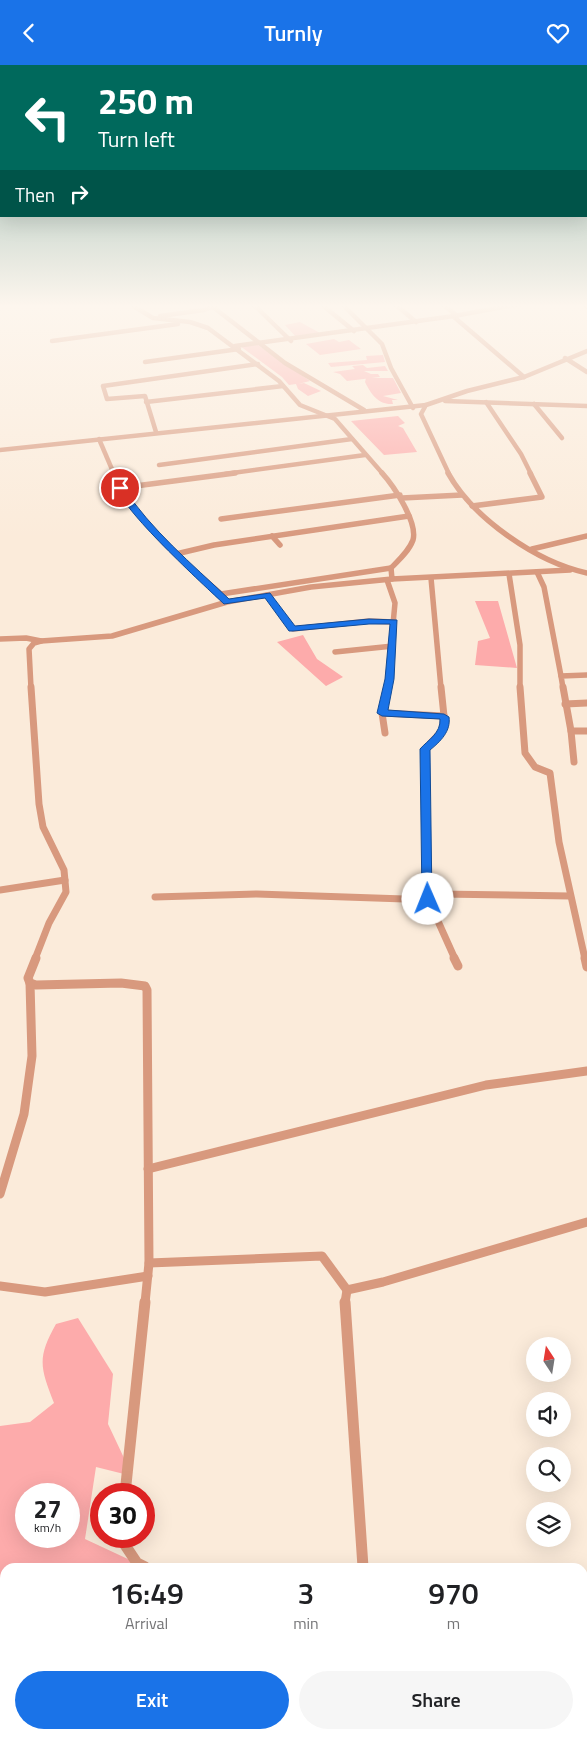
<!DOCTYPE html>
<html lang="en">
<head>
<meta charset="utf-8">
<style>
  body { margin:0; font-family:"Titillium Web",sans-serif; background:#f6f6f6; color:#202124; height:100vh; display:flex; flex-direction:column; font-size:19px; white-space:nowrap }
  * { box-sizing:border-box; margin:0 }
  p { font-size:16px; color:#757577 }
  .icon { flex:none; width:28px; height:28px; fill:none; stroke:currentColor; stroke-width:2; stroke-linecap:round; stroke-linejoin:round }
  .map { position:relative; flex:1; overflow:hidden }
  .details { position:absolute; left:0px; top:1498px; width:588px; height:176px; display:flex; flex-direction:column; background:#fff; border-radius:15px 15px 0 0; box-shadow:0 5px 20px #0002 }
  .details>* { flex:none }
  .top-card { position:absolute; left:0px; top:0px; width:588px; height:152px; box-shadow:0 5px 20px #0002; background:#00695c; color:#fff; overflow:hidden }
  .needle { width:32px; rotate:348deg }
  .tools { position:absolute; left:526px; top:1272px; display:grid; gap:10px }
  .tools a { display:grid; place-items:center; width:45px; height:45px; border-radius:50%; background:#fff; box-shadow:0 5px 20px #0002; font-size:25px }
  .speed { position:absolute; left:15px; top:1418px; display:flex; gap:10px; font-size:25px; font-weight:700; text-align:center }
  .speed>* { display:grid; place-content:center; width:65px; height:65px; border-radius:50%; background:#fff; box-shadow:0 5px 20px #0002; line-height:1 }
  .speed small { font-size:12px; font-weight:400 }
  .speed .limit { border:8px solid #d22; background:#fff; color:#111 }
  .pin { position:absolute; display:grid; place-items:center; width:42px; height:42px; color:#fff; margin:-21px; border:2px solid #fff; border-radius:50%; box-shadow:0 1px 5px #0007 }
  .me { position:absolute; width:55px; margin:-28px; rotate:359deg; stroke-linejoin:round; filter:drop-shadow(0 0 4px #0008) }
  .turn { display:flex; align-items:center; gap:18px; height:105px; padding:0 15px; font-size:22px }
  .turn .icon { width:65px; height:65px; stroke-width:2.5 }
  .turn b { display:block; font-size:35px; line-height:42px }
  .then { display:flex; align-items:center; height:48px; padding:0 15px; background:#0003; gap:10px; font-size:19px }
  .eta { display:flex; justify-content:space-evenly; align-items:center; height:85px; text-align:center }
  .eta b { font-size:30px; font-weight:600; line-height:35px }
  .primary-button { display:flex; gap:10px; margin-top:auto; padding:10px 15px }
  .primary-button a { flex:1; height:58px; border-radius:30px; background:#1a73e8; color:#fff; font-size:20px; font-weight:600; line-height:58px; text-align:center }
  .primary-button a+a { background:#f6f6f6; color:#202124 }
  header { display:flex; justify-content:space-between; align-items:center; height:65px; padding:0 15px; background:#1a73e8; color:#fff; font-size:22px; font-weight:600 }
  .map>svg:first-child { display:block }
  .green { fill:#fdabab; fill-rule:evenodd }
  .water { fill:#9eac45 }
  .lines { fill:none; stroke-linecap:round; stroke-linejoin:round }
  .minor-far4 { stroke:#d8997e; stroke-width:4.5 }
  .minor-far3 { stroke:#d8997e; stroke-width:5.5 }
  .minor-far2 { stroke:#d8997e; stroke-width:7 }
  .minor-far1 { stroke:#d8997e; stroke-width:9 }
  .minor { stroke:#d8997e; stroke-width:11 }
  .route { fill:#1a73e8; stroke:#114b97 }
</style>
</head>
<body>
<header><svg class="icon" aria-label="back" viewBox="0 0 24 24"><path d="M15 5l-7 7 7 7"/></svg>Turnly<svg class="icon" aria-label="heart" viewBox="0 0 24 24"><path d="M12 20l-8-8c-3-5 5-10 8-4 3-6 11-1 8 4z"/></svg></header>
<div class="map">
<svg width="587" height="1673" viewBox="0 0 587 1673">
  <rect width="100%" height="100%" fill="#fbebda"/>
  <g class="green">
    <path d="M300 257 320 268 297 273 285 260Z"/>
    <path d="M334 274 339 277 349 275 361 284 320 290 306 279Z"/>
    <path d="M258 280 310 316 298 319 304 318 321 326 308 331 298 324 296 319 289 320 282 312 240 281Z"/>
    <path d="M383 290 385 297 331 302 328 298 367 295 366 291Z"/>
    <path d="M363 300 367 303 385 301 388 306H364L371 309H378L380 312 347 316 340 309 333 307 355 304 352 301Z"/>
    <path d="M366 313H393L401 328 383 331 398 335H392L393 339C378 340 371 329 365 317Z"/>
    <path d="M398 351 405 358 398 361 403 363 417 387 384 390 351 356Z"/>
    <path d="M475 536H498L517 603 475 600 478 576 490 573Z"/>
    <path d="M303 570 317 594 343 612 326 621 277 577Z"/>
    <path d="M78 1253 113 1309 108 1359 124 1393 128 1410 96 1402 85 1474 145 1502H5V1669H130L126 1673H0V1361L30 1357 54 1338C40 1302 37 1293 56 1259ZM26 1429H69V1471H26Z"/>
  </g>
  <path class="water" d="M587 1633V1673H501L508 1669H582L583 1635Z"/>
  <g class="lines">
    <g class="minor-far4">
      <path d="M130 239 153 253 190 257 208 263 279 316 300 340 335 354 383 409"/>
      <path d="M253 239 291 276"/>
      <path d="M321 239 354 266"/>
      <path d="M342 239 382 279 391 303 413 343"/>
      <path d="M395 239 416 257"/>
      <path d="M443 239 457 251"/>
      <path d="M583 239 587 242"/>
      <path d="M213 242 285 298 364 345"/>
      <path d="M160 251 204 245 217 240"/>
      <path d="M454 252 524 312"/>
      <path d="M52 276 178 259"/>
      <path d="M235 281 454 251 520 239"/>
      <path d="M565 293 587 307"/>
      <path d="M145 297 239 284"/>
      <path d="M445 336 587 341"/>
      <path d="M146 337 283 321"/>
      <path d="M486 337 521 389 531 409"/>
      <path d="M534 339 562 373"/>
      <path d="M156 367 145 331 107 334 103 321 258 299"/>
      <path d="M99 374 114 409"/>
      <path d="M0 385 426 340"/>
      <path d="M159 400 352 374"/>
      <path d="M225 409 365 390"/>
      <path d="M449 409 421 349 426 340 467 326 524 312 587 286"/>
    </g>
    <g class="minor-far3">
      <path d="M113 408C134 455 182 496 221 529L391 503"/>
      <path d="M382 408C393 420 418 457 413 475 409 486 399 495 391 503L392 514 570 505"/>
      <path d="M448 408C473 453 536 497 587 508"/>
      <path d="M120 423 235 408"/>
      <path d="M402 433 462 430"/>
      <path d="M472 441 542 432 530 408"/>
      <path d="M221 454 400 430"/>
      <path d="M272 471 280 480"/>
      <path d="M532 484 587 471"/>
      <path d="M176 489 214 480 409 451"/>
      <path d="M537 507 544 522 561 611"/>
      <path d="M509 509 520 580V623"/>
      <path d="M431 513 441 623"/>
      <path d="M387 515 395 538 387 623"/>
      <path d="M267 530 293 564 369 556 394 557"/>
      <path d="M0 574 26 573 41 576 112 571 227 537 311 522 392 514"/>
      <path d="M335 587 393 581"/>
      <path d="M31 623 29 584 34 578 41 576"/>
      <path d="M563 623 561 611 587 610"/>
    </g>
    <g class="minor-far2">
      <path d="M31 622 39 739 43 762 64 805 66 827 49 858 35 894"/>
      <path d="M520 622 525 688 535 702 550 708 559 777 585 894"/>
      <path d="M563 622 571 666H587"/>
      <path d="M565 639 587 638"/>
      <path d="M382 648 444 651 441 622"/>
      <path d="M444 651 442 666 425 684 428 834 455 894"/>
      <path d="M571 666 574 697"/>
      <path d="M385 668 382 648 387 622"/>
      <path d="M0 825 65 815"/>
      <path d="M155 832 257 829 434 835 439 829 570 831"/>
    </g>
    <g class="minor-far1">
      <path d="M36 893 28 913 30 918 36 920 121 918 145 921 147 925 149 1198 145 1238"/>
      <path d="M454 893 458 901"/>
      <path d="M585 893 587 902"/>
      <path d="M148 1104 486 1020 587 1006"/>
      <path d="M0 1129 24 1049 32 991 30 918"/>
      <path d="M149 1198 322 1191 347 1225 383 1217 587 1157"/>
      <path d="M0 1221 45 1227 148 1211"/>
      <path d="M345 1238 347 1225"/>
    </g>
    <g class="minor">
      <path d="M345 1237 363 1502"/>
      <path d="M125 1429 145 1237"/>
      <path d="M119 1471 137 1498 145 1502"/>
      <path d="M582 1544H587"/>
    </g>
  </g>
  <linearGradient id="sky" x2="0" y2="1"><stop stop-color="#8ab1a7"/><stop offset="0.51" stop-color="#fdf6ee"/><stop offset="1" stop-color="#fdf6ee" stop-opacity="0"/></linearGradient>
  <rect width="587" height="473" fill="url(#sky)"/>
  <path class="route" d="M118 422H123C151 465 192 499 229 534L270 528 295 561 369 554 397 555 394 614 388 645 444 649 449 652C451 666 441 676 430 685L432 837 428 838 422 834 420 684C428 675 441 668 440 654L382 651 377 648 385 614 390 559H369L293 566H289L265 533 224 539C206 522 117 441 118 422Z"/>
</svg>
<div class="tools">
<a><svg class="needle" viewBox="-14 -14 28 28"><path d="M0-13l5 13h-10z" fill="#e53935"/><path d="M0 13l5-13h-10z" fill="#757577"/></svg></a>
<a><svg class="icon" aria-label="sound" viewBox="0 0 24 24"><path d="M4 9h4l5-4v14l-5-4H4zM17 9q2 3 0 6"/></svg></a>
<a><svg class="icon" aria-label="search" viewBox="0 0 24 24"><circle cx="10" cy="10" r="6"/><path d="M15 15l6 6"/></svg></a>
<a><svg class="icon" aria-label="layers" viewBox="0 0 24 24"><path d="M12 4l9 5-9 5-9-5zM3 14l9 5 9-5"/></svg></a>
</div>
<div class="speed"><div>27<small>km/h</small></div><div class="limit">30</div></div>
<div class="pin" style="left:120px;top:423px;background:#d93025"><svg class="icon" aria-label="arrive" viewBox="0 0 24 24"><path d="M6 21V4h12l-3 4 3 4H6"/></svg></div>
<svg class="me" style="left:428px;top:834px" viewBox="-20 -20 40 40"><circle r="19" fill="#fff"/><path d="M0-13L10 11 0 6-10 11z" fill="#1a73e8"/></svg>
<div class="top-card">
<div class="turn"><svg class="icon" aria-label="left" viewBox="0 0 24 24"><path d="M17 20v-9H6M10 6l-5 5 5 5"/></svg><div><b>250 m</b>Turn left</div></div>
<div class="then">Then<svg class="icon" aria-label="right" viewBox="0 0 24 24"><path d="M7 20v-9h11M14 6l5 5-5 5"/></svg></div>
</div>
<section class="details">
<div class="eta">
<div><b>16:49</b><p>Arrival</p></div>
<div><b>3</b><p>min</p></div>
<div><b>970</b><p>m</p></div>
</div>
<div class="primary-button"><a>Exit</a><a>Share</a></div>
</section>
</div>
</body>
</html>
